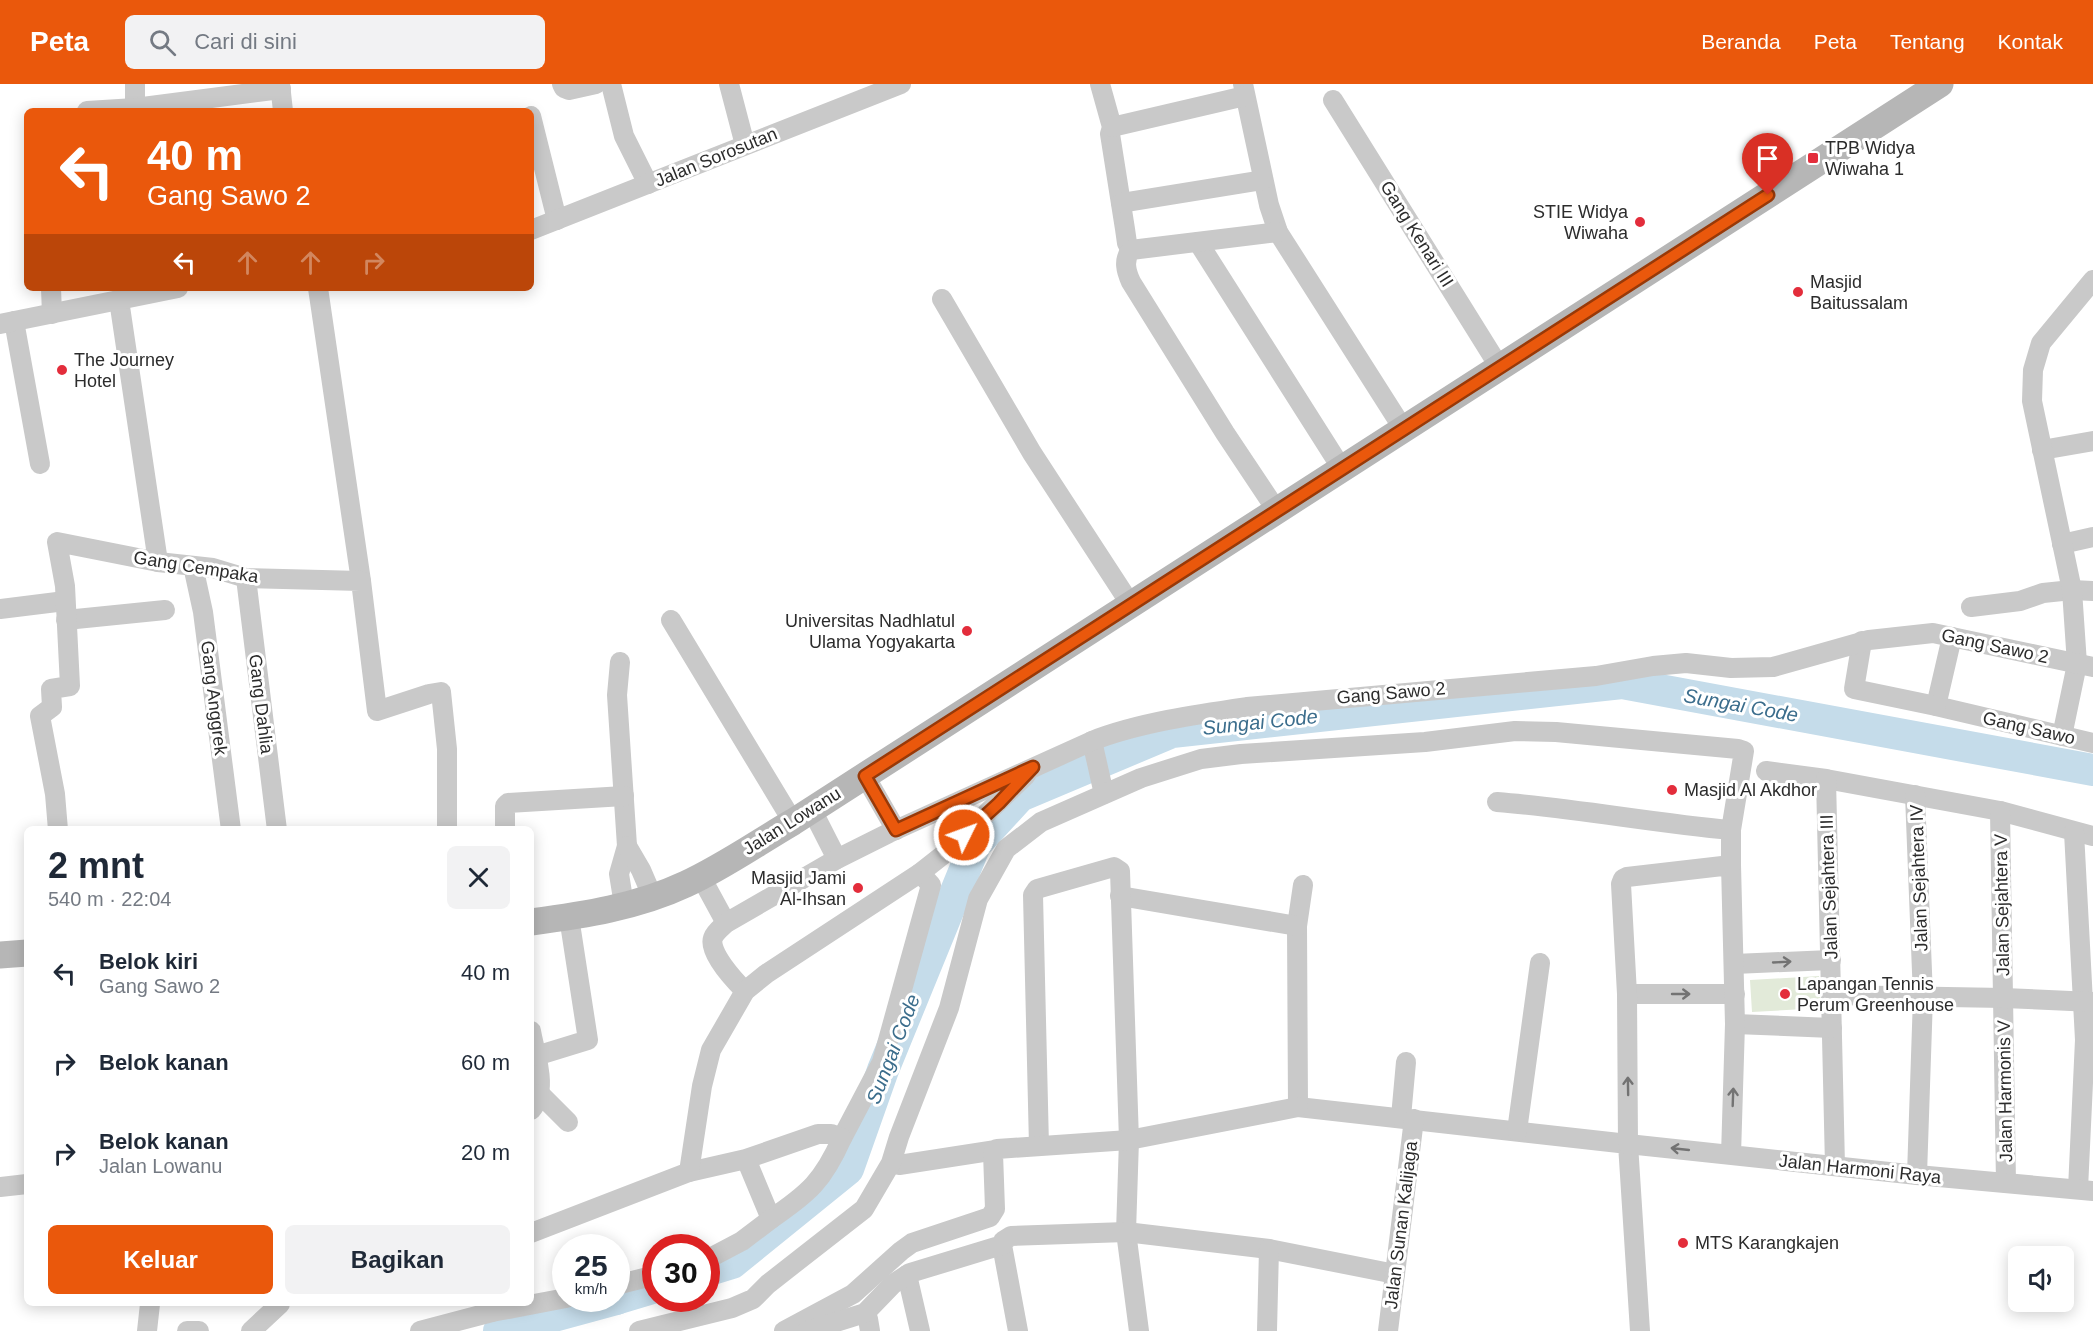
<!DOCTYPE html>
<html lang="id">
<head>
<meta charset="utf-8">
<style>
  body { margin:0; font-family:Helvetica,sans-serif; background:#f2f2f3; color:#1f2937; height:100vh; display:flex; flex-direction:column; font-size:22px; white-space:nowrap }
  * { box-sizing:border-box; margin:0 }
  p { font-size:20px; color:#747a83 }
  .icon { flex:none; width:33px; height:33px; fill:none; stroke:currentColor; stroke-width:2; stroke-linecap:round; stroke-linejoin:round }
  .map { position:relative; flex:1; overflow:hidden }
  .drawer { position:absolute; left:24px; top:742px; width:510px; height:480px; display:flex; flex-direction:column; background:#fff; border-radius:9px; box-shadow:0 3px 15px #0003 }
  .drawer>* { flex:none }
  .guide { position:absolute; left:24px; top:24px; width:510px; height:183px; border-radius:9px; box-shadow:0 3px 15px #0003; background:#ea580c; color:#fff; overflow:hidden }
  .controls { position:absolute; left:2008px; top:1162px; display:grid; gap:12px }
  .controls a { display:grid; place-items:center; width:66px; height:66px; border-radius:9px; background:#fff; box-shadow:0 3px 15px #0003; font-size:30px }
  .speed { position:absolute; left:552px; top:1150px; display:flex; gap:12px; font-size:30px; font-weight:700; text-align:center }
  .speed>* { display:grid; place-content:center; width:78px; height:78px; border-radius:50%; background:#fff; box-shadow:0 3px 15px #0003; line-height:1 }
  .speed small { font-size:15px; font-weight:400 }
  .speed .limit { border:9px solid #d22; background:#fff; color:#111 }
  .pin { position:absolute; display:grid; place-items:center; width:51px; height:51px; color:#fff; margin:-62px -26px; border-radius:50% 50% 50% 0; rotate:-45deg; box-shadow:0 0 6px #0007 }
  .pin .icon { rotate:45deg }
  .me { position:absolute; width:66px; margin:-33px; rotate:48deg; stroke-linejoin:round; filter:drop-shadow(0 0 4px #0008) }
  .turn { display:flex; align-items:center; gap:21px; height:126px; padding:0 24px; font-size:27px }
  .turn .icon { width:78px; height:78px; stroke-width:2.5 }
  .turn b { display:block; font-size:42px; line-height:51px }
  .lanes { display:flex; align-items:center; height:57px; padding:0 24px; background:#0003; justify-content:center; gap:30px; direction:ltr }
  .lanes .off { opacity:.35 }
  .round { display:grid; place-items:center; flex:none; width:63px; height:63px; border-radius:9px; background:#f2f2f3 }
  .head { display:flex; align-items:center; justify-content:space-between; height:102px; padding:0 24px }
  h1 { font-size:36px; font-weight:800; line-height:45px }
  .button { display:flex; gap:12px; margin-top:auto; padding:12px 24px }
  .button a { flex:1; height:69px; border-radius:9px; background:#ea580c; color:#fff; font-size:24px; font-weight:800; line-height:69px; text-align:center }
  .button a+a { background:#f2f2f3; color:#1f2937 }
  ul { padding:0; list-style:none }
  li { display:flex; align-items:center; gap:18px; height:90px; padding:0 24px }
  li div { flex:1 }
  li b { display:block; font-size:22px }
  li em { font-style:normal }
  header { display:flex; align-items:center; gap:36px; box-sizing:border-box; height:84px; padding:0 30px; background:#ea580c; color:#fff }
  header strong { font-size:28px }
  nav { display:flex; gap:33px; margin-inline-start:auto; font-size:21px }
  .search { width:420px; height:54px; background:#f2f2f3; display:flex; align-items:center; gap:15px; box-sizing:border-box; padding:0 21px; border-radius:9px; color:#747a83; font-size:22px }
  .map>svg:first-child { display:block }
  .green { fill:#e2ead9 }
  .lines { fill:none; stroke-linecap:round; stroke-linejoin:round }
  .river { stroke:#c5dcea; stroke-width:32 }
  .minor { stroke:#c9c9c9; stroke-width:20 }
  .secondary { stroke:#b6b6b6; stroke-width:27 }
  .oneway { stroke:#737373 }
  .route-casing { stroke:#983908; stroke-width:15 }
  .route { stroke:#ea580c; stroke-width:10 }
  .poi-dot { fill:#e32d3b; stroke:#fff; stroke-width:2 }
  .labels { text-anchor:middle; dominant-baseline:central; stroke-width:6; stroke-linejoin:round; paint-order:stroke }
  .poi-label { font-size:18px; fill:#2c2c2c; stroke:#fff; text-anchor:start }
  .street-label { font-size:18px; fill:#2c2c2c; stroke:#fff }
  .water-label { font-size:20px; font-style:italic; fill:#3b6d8c; stroke:#fff }
</style>
</head>
<body>
<header>
<strong>Peta</strong>
<div class="search"><svg class="icon" aria-label="search" viewBox="0 0 24 24"><circle cx="10" cy="10" r="6"/><path d="M15 15l6 6"/></svg>Cari di sini</div>
<nav><a>Beranda</a><a>Peta</a><a>Tentang</a><a>Kontak</a></nav>
</header>
<div class="map">
<svg width="2093" height="1247" viewBox="0 0 2093 1247">
  <rect width="100%" height="100%" fill="#fff"/>
  <path class="green" d="M1819 892 1821 924 1752 928 1750 896Z"/>
  <g class="lines">
    <g class="river">
      <path d="M706 1187 732 1179 848 1085 883 986 975 761 1020 712 1172 648 1622 599 2093 686"/>
      <path d="M616 1215 656 1203"/>
      <path d="M499 1247 616 1215"/>
    </g>
    <g class="minor">
      <path d="M135 0V27"/>
      <path d="M280 0 283 27"/>
      <path d="M562 0 564 4 569 6 596 0"/>
      <path d="M611 0 624 52 648 100"/>
      <path d="M729 0 745 61"/>
      <path d="M1100 0 1112 43 1110 50 1125 145 1127 159 1131 166"/>
      <path d="M1243 0 1269 121 1278 148 1404 346"/>
      <path d="M1333 16 1500 284"/>
      <path d="M87 27 135 24 281 5"/>
      <path d="M531 32 557 136"/>
      <path d="M1112 43 1245 12"/>
      <path d="M1121 119 1263 96"/>
      <path d="M531 146 901 0"/>
      <path d="M1198 158 1342 385"/>
      <path d="M51 204 52 230"/>
      <path d="M318 204 361 497"/>
      <path d="M942 215 1032 369 1131 521"/>
      <path d="M119 216 158 478"/>
      <path d="M14 237 40 380"/>
      <path d="M0 240 178 204"/>
      <path d="M2042 366 2093 357"/>
      <path d="M1277 427 1225 349 1131 198C1126 187 1123 176 1131 166L1278 148"/>
      <path d="M2062 460 2093 453"/>
      <path d="M193 482 203 528 231 746"/>
      <path d="M246 494 277 746"/>
      <path d="M1971 523 2020 517 2043 509 2072 506 2093 507"/>
      <path d="M0 525 65 517"/>
      <path d="M66 536 165 526"/>
      <path d="M671 536 793 738"/>
      <path d="M1952 553 1936 622 2093 659"/>
      <path d="M1862 557 1854 605 1936 622"/>
      <path d="M620 578 617 611 627 762 619 790 624 821"/>
      <path d="M2062 652 2077 580 2072 506 2032 317 2033 286 2041 259 2093 196"/>
      <path d="M1092 657 1104 710"/>
      <path d="M1766 687 1826 695 2000 727 2093 752"/>
      <path d="M865 692 896 746"/>
      <path d="M1826 695 1835 1082"/>
      <path d="M1915 711 1923 913 1917 1091"/>
      <path d="M1497 718C1575 724 1653 739 1731 746"/>
      <path d="M812 726 837 775"/>
      <path d="M2000 727 2006 1099"/>
      <path d="M58 746 55 710 40 632 52 623 51 605 70 602 65 502 57 458 158 478 213 484 246 494 361 497 377 627 429 610 441 608 447 665V746"/>
      <path d="M505 746V722L508 719 624 712"/>
      <path d="M2074 748 2085 956 2078 1105"/>
      <path d="M627 762 641 786 653 814"/>
      <path d="M701 793 726 839"/>
      <path d="M1303 801 1297 842 1298 1023 1628 1060 1640 1247"/>
      <path d="M1120 812 1297 842"/>
      <path d="M1734 880 1831 876"/>
      <path d="M745 907C735 897 708 868 713 854 715 848 722 843 726 839L837 775 889 749 1092 657C1137 639 1199 630 1247 623L1596 592 1653 582 1686 579 1731 584 1773 583 1869 556 1933 549 2093 583"/>
      <path d="M1627 910H1735"/>
      <path d="M1832 911 2004 914 2093 918"/>
      <path d="M1735 940 1832 944"/>
      <path d="M531 947C535 971 549 1006 531 1026"/>
      <path d="M536 972 588 956 569 833"/>
      <path d="M540 1010 568 1038"/>
      <path d="M1401 1033 1406 978"/>
      <path d="M1517 1047 1540 879"/>
      <path d="M842 1054 882 978 931 801 920 789"/>
      <path d="M1039 1062 1033 811 1037 805 1114 783 1120 787 1129 1056 1126 1148 1139 1247"/>
      <path d="M1731 1071 1735 940 1731 781 1627 793 1623 795 1621 800 1627 910 1628 1060 1917 1091 2093 1107"/>
      <path d="M899 1081 996 1066"/>
      <path d="M689 1088 746 1075 818 1050H831L842 1054C823 1097 809 1109 771 1135L746 1075"/>
      <path d="M0 1103 27 1100"/>
      <path d="M531 1149 689 1088 702 1002 711 966 745 907 766 890 920 789 948 767 1026 691"/>
      <path d="M1002 1161 1018 1247"/>
      <path d="M706 1176 742 1157 771 1135"/>
      <path d="M907 1191 920 1247"/>
      <path d="M616 1201 656 1191"/>
      <path d="M488 1220 492 1228 566 1214"/>
      <path d="M865 1229 868 1235 870 1247"/>
      <path d="M147 1247 150 1220"/>
      <path d="M187 1247H199"/>
      <path d="M251 1247 280 1220"/>
      <path d="M420 1247 492 1228"/>
      <path d="M639 1247 732 1224 753 1215 768 1200 864 1125 891 1079 899 1053 949 924 978 815 1006 765 1041 738 1141 694 1201 675 1241 670 1425 658 1515 647 1556 648 1738 665 1744 667 1731 746V781"/>
      <path d="M784 1247 853 1210 901 1167 912 1159 990 1133 995 1125 993 1069 997 1065 1129 1056 1298 1023"/>
      <path d="M807 1247 865 1229 893 1200 910 1189 1002 1161 1003 1157 1011 1152 1126 1148 1269 1165 1395 1190"/>
      <path d="M1267 1247 1269 1165"/>
      <path d="M1388 1247 1414 1035"/>
    </g>
    <g class="secondary">
      <path d="M531 838C584 831 637 823 686 800 723 783 757 759 793 738L1940 0"/>
      <path d="M0 871 27 869"/>
    </g>
  </g>
  <defs><path id="oneway-shaft" d="M-6 0H5M1.5-3L5.5 0L1.5 3" fill="none" stroke-width="1.6" stroke-linecap="round" stroke-linejoin="round" transform="scale(1.5)"/></defs>
  <g class="oneway">
    <use href="#oneway-shaft" transform="translate(1782 878) rotate(-3)"/>
    <use href="#oneway-shaft" transform="translate(1681 910)"/>
    <use href="#oneway-shaft" transform="translate(1628 1002) rotate(-91)"/>
    <use href="#oneway-shaft" transform="translate(1733 1013) rotate(-88)"/>
    <use href="#oneway-shaft" transform="translate(1680 1065) rotate(-174)"/>
  </g>
  <g class="lines">
    <defs>
      <path id="route" d="M964 751 999 719 1033 683 896 746 865 692 1768 111"/>
    </defs>
    <use href="#route" class="route-casing"/>
    <use href="#route" class="route"/>
  </g>
  <g class="poi-dot">
    <rect x="1807" y="68" width="12" height="12" rx="3"/>
    <circle cx="1640" cy="138" r="6"/>
    <circle cx="1798" cy="208" r="6"/>
    <circle cx="62" cy="286" r="6"/>
    <circle cx="967" cy="547" r="6"/>
    <circle cx="1672" cy="706" r="6"/>
    <circle cx="858" cy="804" r="6"/>
    <circle cx="1785" cy="910" r="6"/>
    <circle cx="1683" cy="1159" r="6"/>
  </g>
  <g class="labels">
    <g class="poi-label">
      <text x="1825" y="64">TPB Widya<tspan x="1825" dy="21">Wiwaha 1</tspan></text>
      <text x="1628" y="128" text-anchor="end">STIE Widya<tspan x="1628" dy="21">Wiwaha</tspan></text>
      <text x="1810" y="198">Masjid<tspan x="1810" dy="21">Baitussalam</tspan></text>
      <text x="74" y="276">The Journey<tspan x="74" dy="21">Hotel</tspan></text>
      <text x="955" y="537" text-anchor="end">Universitas Nadhlatul<tspan x="955" dy="21">Ulama Yogyakarta</tspan></text>
      <text x="1684" y="706">Masjid Al Akdhor</text>
      <text x="846" y="794" text-anchor="end">Masjid Jami<tspan x="846" dy="21">Al-Ihsan</tspan></text>
      <text x="1797" y="900">Lapangan Tennis<tspan x="1797" dy="21">Perum Greenhouse</tspan></text>
      <text x="1695" y="1159">MTS Karangkajen</text>
    </g>
    <g class="street-label">
      <text transform="translate(716 73) rotate(-22)">Jalan Sorosutan</text>
      <text transform="translate(1417 150) rotate(58)">Gang Kenari III</text>
      <text transform="translate(196 483) rotate(9)">Gang Cempaka</text>
      <text transform="translate(1995 562) rotate(12)">Gang Sawo 2</text>
      <text transform="translate(1391 609) rotate(-5)">Gang Sawo 2</text>
      <text transform="translate(214 614) rotate(83)">Gang Anggrek</text>
      <text transform="translate(261 620) rotate(83)">Gang Dahlia</text>
      <text transform="translate(2029 644) rotate(13)">Gang Sawo</text>
      <text transform="translate(792 737) rotate(-32)">Jalan Lowanu</text>
      <text transform="translate(1919 794) rotate(-92)">Jalan Sejahtera IV</text>
      <text transform="translate(1829 803) rotate(-92)">Jalan Sejahtera III</text>
      <text transform="translate(2002 821) rotate(-91)">Jalan Sejahtera V</text>
      <text transform="translate(2005 1007) rotate(-91)">Jalan Harmonis V</text>
      <text transform="translate(1860 1085) rotate(6)">Jalan Harmoni Raya</text>
      <text transform="translate(1401 1141) rotate(-83)">Jalan Sunan Kalijaga</text>
    </g>
    <g class="water-label">
      <text transform="translate(1741 621) rotate(10)">Sungai Code</text>
      <text transform="translate(1260 638) rotate(-6)">Sungai Code</text>
      <text transform="translate(893 965) rotate(-69)">Sungai Code</text>
    </g>
  </g>
</svg>
<div class="controls">
<a><svg class="icon" aria-label="sound" viewBox="0 0 24 24"><path d="M4 9h4l5-4v14l-5-4H4zM17 9q2 3 0 6"/></svg></a>
</div>
<div class="speed"><div>25<small>km/h</small></div><div class="limit">30</div></div>
<div class="pin" style="left:1768px;top:111px;background:#d93025"><svg class="icon" aria-label="arrive" viewBox="0 0 24 24"><path d="M6 21V4h12l-3 4 3 4H6"/></svg></div>
<svg class="me" style="left:964px;top:751px" viewBox="-20 -20 40 40"><circle r="17" fill="#ea580c" stroke="#fff" stroke-width="3"/><path d="M0-11L8 9 0 5-8 9z" fill="#fff"/></svg>
<div class="guide">
<div class="turn"><svg class="icon" aria-label="left" viewBox="0 0 24 24"><path d="M17 20v-9H6M10 6l-5 5 5 5"/></svg><div><b>40 m</b>Gang Sawo 2</div></div>
<div class="lanes"><svg class="icon" aria-label="left" viewBox="0 0 24 24"><path d="M17 20v-9H6M10 6l-5 5 5 5"/></svg><svg class="icon off" aria-label="ahead" viewBox="0 0 24 24"><path d="M12 20V5M6 11l6-6 6 6"/></svg><svg class="icon off" aria-label="ahead" viewBox="0 0 24 24"><path d="M12 20V5M6 11l6-6 6 6"/></svg><svg class="icon off" aria-label="right" viewBox="0 0 24 24"><path d="M7 20v-9h11M14 6l5 5-5 5"/></svg></div>
</div>
<section class="drawer">
<div class="head"><div><h1>2 mnt</h1><p>540 m · 22:04</p></div><a class="round"><svg class="icon" aria-label="close" viewBox="0 0 24 24"><path d="M6 6l12 12M18 6L6 18"/></svg></a></div>
<ul>
<li><svg class="icon" aria-label="left" viewBox="0 0 24 24"><path d="M17 20v-9H6M10 6l-5 5 5 5"/></svg><div><b>Belok kiri</b><p>Gang Sawo 2</p></div><em>40 m</em></li>
<li><svg class="icon" aria-label="right" viewBox="0 0 24 24"><path d="M7 20v-9h11M14 6l5 5-5 5"/></svg><div><b>Belok kanan</b></div><em>60 m</em></li>
<li><svg class="icon" aria-label="right" viewBox="0 0 24 24"><path d="M7 20v-9h11M14 6l5 5-5 5"/></svg><div><b>Belok kanan</b><p>Jalan Lowanu</p></div><em>20 m</em></li>
</ul>
<div class="button"><a>Keluar</a><a>Bagikan</a></div>
</section>
</div>
</body>
</html>
